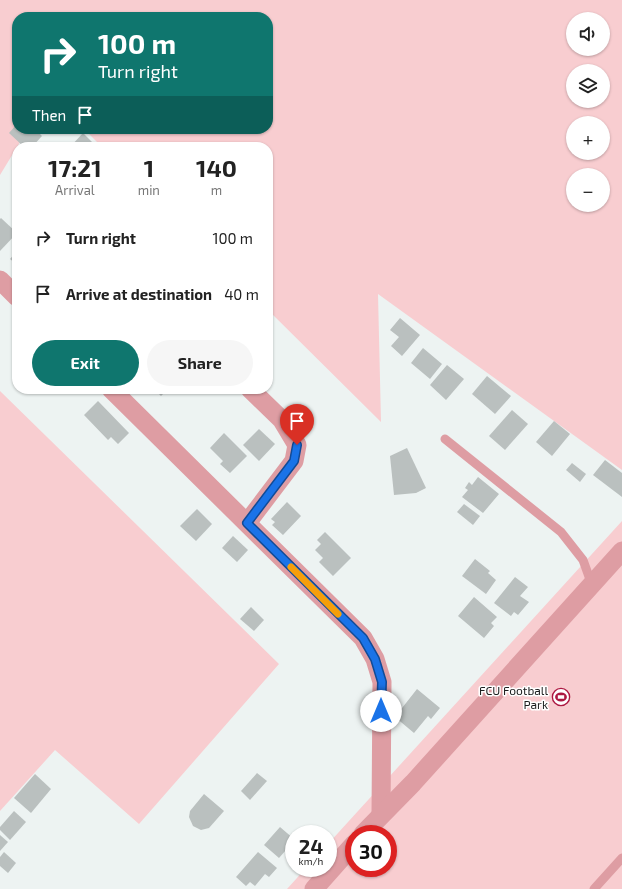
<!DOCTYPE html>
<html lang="en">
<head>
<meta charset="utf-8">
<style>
  body { margin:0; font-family:"Exo 2",sans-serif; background:#f6f6f6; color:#222; height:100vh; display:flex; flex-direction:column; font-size:15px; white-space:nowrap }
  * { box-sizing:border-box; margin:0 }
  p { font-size:13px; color:#767676 }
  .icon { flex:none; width:22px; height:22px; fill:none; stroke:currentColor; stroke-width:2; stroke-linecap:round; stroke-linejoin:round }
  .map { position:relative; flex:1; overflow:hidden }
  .sheet { position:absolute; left:12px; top:142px; width:261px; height:252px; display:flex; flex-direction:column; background:#fff; border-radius:16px; box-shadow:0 1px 3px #0004 }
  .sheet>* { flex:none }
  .top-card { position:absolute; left:12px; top:12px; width:261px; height:122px; border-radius:16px; box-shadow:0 1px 3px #0004; background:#0f766e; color:#fff; overflow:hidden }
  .buttons { position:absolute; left:566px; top:12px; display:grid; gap:8px }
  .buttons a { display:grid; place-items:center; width:44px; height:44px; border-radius:50%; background:#fff; box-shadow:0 1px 3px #0004; font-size:20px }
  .speed { position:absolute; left:285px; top:825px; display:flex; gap:8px; font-size:20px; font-weight:700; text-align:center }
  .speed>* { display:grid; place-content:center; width:52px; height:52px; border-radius:50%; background:#fff; box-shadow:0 1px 3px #0004; line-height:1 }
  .speed small { font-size:10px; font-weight:400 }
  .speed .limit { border:6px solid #d22; background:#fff; color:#111 }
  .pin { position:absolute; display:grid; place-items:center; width:34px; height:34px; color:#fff; margin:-41px -17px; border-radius:50% 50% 50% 0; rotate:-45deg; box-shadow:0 0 4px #0007 }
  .pin .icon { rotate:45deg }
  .me { position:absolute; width:44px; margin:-22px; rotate:0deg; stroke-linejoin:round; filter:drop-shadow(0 0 3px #0008) }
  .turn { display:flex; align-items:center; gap:14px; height:84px; padding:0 20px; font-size:18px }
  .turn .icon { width:52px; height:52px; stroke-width:2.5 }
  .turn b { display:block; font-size:28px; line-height:34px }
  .then { display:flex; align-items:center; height:38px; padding:0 20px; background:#0003; gap:8px; font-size:15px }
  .eta { display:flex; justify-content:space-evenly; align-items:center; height:68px; text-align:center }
  .eta b { font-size:24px; font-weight:700; line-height:28px }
  .cta { display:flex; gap:8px; margin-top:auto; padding:8px 20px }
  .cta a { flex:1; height:46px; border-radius:24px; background:#0f766e; color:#fff; font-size:16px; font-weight:700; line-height:46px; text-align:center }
  .cta a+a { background:#f6f6f6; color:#222 }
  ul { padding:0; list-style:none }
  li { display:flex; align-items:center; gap:12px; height:56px; padding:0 20px }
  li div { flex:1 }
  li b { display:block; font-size:15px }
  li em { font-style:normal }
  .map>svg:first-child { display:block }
  .green { fill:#f8cdd0; fill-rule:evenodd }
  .building { fill:#bac0bf }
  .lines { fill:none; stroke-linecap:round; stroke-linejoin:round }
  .lane { stroke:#de9da3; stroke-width:9 }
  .street { stroke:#de9da3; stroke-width:19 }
  .route-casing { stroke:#114b97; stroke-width:10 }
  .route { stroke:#1a73e8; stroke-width:7 }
  .slow { stroke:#f59e0b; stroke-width:7 }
  .labels { text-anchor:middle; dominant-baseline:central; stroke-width:3; stroke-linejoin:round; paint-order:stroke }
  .poi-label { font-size:12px; fill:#1d1f1f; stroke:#fff; text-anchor:end }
</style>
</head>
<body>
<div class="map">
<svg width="622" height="889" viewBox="0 0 622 889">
  <rect width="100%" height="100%" fill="#edf3f2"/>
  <g class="green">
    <path d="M0 0H622V470L378 294 381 422 268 310V147H102L84 129H268V17H17V129H28L0 175ZM573 19H603V49H573ZM573 71H603V101H573ZM573 123H603V153H573ZM573 175H603V205H573Z"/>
    <path d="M0 391 279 664 139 824 55 750 0 811Z"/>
    <path d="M622 521V889H287L306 868H328V844ZM354 834H388V868H354Z"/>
  </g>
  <g class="building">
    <path d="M17 124V129H35L42 136 32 147H24L9 133Z"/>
    <path d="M83 133 97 147H70Z"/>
    <path d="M1 218 17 233 0 251V219Z"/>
    <path d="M17 251V265L10 259Z"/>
    <path d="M400 318 420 335 402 356 391 346 399 337 390 330Z"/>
    <path d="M423 348 442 364 430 379 411 363Z"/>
    <path d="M447 365 464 379 446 400 430 385Z"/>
    <path d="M487 376 511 396 495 414 472 394Z"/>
    <path d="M154 389H168L161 396Z"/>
    <path d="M98 401 129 433 118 444 111 437 108 440 84 415Z"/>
    <path d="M512 410 528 424 505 450 489 436Z"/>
    <path d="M554 421 570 434 552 456 536 442Z"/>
    <path d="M259 429 275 444 259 461 243 445Z"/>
    <path d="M224 433 247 456 230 473 220 464 223 461 210 448Z"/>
    <path d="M407 448 426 488 416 493 394 495 390 456Z"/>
    <path d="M605 460 622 473V497L593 475Z"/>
    <path d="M572 463 586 474 580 482 566 470Z"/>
    <path d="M478 477 499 494 483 513 462 497 468 490 465 488 469 482 472 485Z"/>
    <path d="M287 502 301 516 283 535 272 525 275 522 271 519Z"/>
    <path d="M464 504 480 516 473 525 457 512Z"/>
    <path d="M197 509 212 524 196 541 180 526Z"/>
    <path d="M325 532 351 558 333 576 319 562 323 558 315 550 321 544 317 540Z"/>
    <path d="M233 536 248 550 237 562 222 548Z"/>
    <path d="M475 559 490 571 488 573 496 580 486 594 462 576Z"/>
    <path d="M515 577 528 587 520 596 529 602 518 615 514 612 511 616 494 603Z"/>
    <path d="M474 597 497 617 491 623 494 626 484 638 458 616Z"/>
    <path d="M251 607 264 620 254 631 240 619Z"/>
    <path d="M417 689 440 708 431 719 428 716 414 733 395 717Z"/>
    <path d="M257 773 267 781 250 800 241 791Z"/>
    <path d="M35 774 51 789 31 813 14 798Z"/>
    <path d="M204 794 224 811 209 828 201 830 193 826 189 817 190 811Z"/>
    <path d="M14 811 26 822 10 840 0 830V827Z"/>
    <path d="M280 827 294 839V842L291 846 293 848 289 852 286 850 279 858 264 845Z"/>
    <path d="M0 835 8 842 0 851Z"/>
    <path d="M4 852 16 863 8 873 0 866V857Z"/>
    <path d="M258 852 277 868 269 877 265 874 255 886 250 882 246 886 236 877Z"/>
  </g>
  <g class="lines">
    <g class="lane">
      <path d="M445 439 561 532 583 560 592 585"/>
      <path d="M594 889 622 858"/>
    </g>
    <g class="street">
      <path d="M0 280 17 297"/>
      <path d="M111 389 363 638 375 659 382 682 381 815"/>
      <path d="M247 523 294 461 297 445 282 420 250 389"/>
      <path d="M363 834 413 783 622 551"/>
      <path d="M314 889 354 844"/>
    </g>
  </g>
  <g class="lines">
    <defs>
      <path id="route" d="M297 445 294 461 247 523 363 638 375 659 382 682 381 711"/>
    </defs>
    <use href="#route" class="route-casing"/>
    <use href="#route" class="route"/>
    <path class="slow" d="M291 567 338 614"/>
  </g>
  <defs>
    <symbol id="stadium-ring" viewBox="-11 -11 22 22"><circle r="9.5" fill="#fff" stroke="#ac1841" stroke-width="1.5"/><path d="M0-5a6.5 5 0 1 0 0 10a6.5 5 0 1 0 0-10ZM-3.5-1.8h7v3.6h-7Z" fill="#ac1841"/></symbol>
  </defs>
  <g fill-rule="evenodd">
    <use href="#stadium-ring" x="551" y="687" width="20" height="20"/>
  </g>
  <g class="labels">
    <g class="poi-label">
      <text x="548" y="690">FCU Football<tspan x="548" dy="14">Park</tspan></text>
    </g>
  </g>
</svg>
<div class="buttons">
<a><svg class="icon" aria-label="sound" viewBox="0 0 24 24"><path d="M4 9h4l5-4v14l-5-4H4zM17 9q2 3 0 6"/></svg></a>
<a><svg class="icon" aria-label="layers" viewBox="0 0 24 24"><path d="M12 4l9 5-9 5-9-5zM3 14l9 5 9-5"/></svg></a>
<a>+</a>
<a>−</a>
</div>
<div class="speed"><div>24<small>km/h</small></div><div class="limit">30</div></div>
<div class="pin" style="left:297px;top:445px;background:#d93025"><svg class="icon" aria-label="arrive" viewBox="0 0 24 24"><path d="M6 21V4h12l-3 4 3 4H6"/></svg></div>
<svg class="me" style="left:381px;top:711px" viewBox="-20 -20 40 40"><circle r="19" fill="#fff"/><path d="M0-13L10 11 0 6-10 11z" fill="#1a73e8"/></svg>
<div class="top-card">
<div class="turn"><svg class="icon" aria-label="right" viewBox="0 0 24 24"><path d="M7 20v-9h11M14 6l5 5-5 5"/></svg><div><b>100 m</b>Turn right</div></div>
<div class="then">Then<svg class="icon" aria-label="arrive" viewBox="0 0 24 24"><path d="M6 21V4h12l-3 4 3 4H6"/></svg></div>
</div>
<section class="sheet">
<div class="eta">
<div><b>17:21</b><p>Arrival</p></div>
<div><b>1</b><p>min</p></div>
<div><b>140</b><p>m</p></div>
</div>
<ul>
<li><svg class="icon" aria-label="right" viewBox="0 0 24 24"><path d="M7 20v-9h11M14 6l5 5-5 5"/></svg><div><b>Turn right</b></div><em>100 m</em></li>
<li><svg class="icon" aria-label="arrive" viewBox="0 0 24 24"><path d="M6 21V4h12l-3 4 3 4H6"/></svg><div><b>Arrive at destination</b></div><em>40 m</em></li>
</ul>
<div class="cta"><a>Exit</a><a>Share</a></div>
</section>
</div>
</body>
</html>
